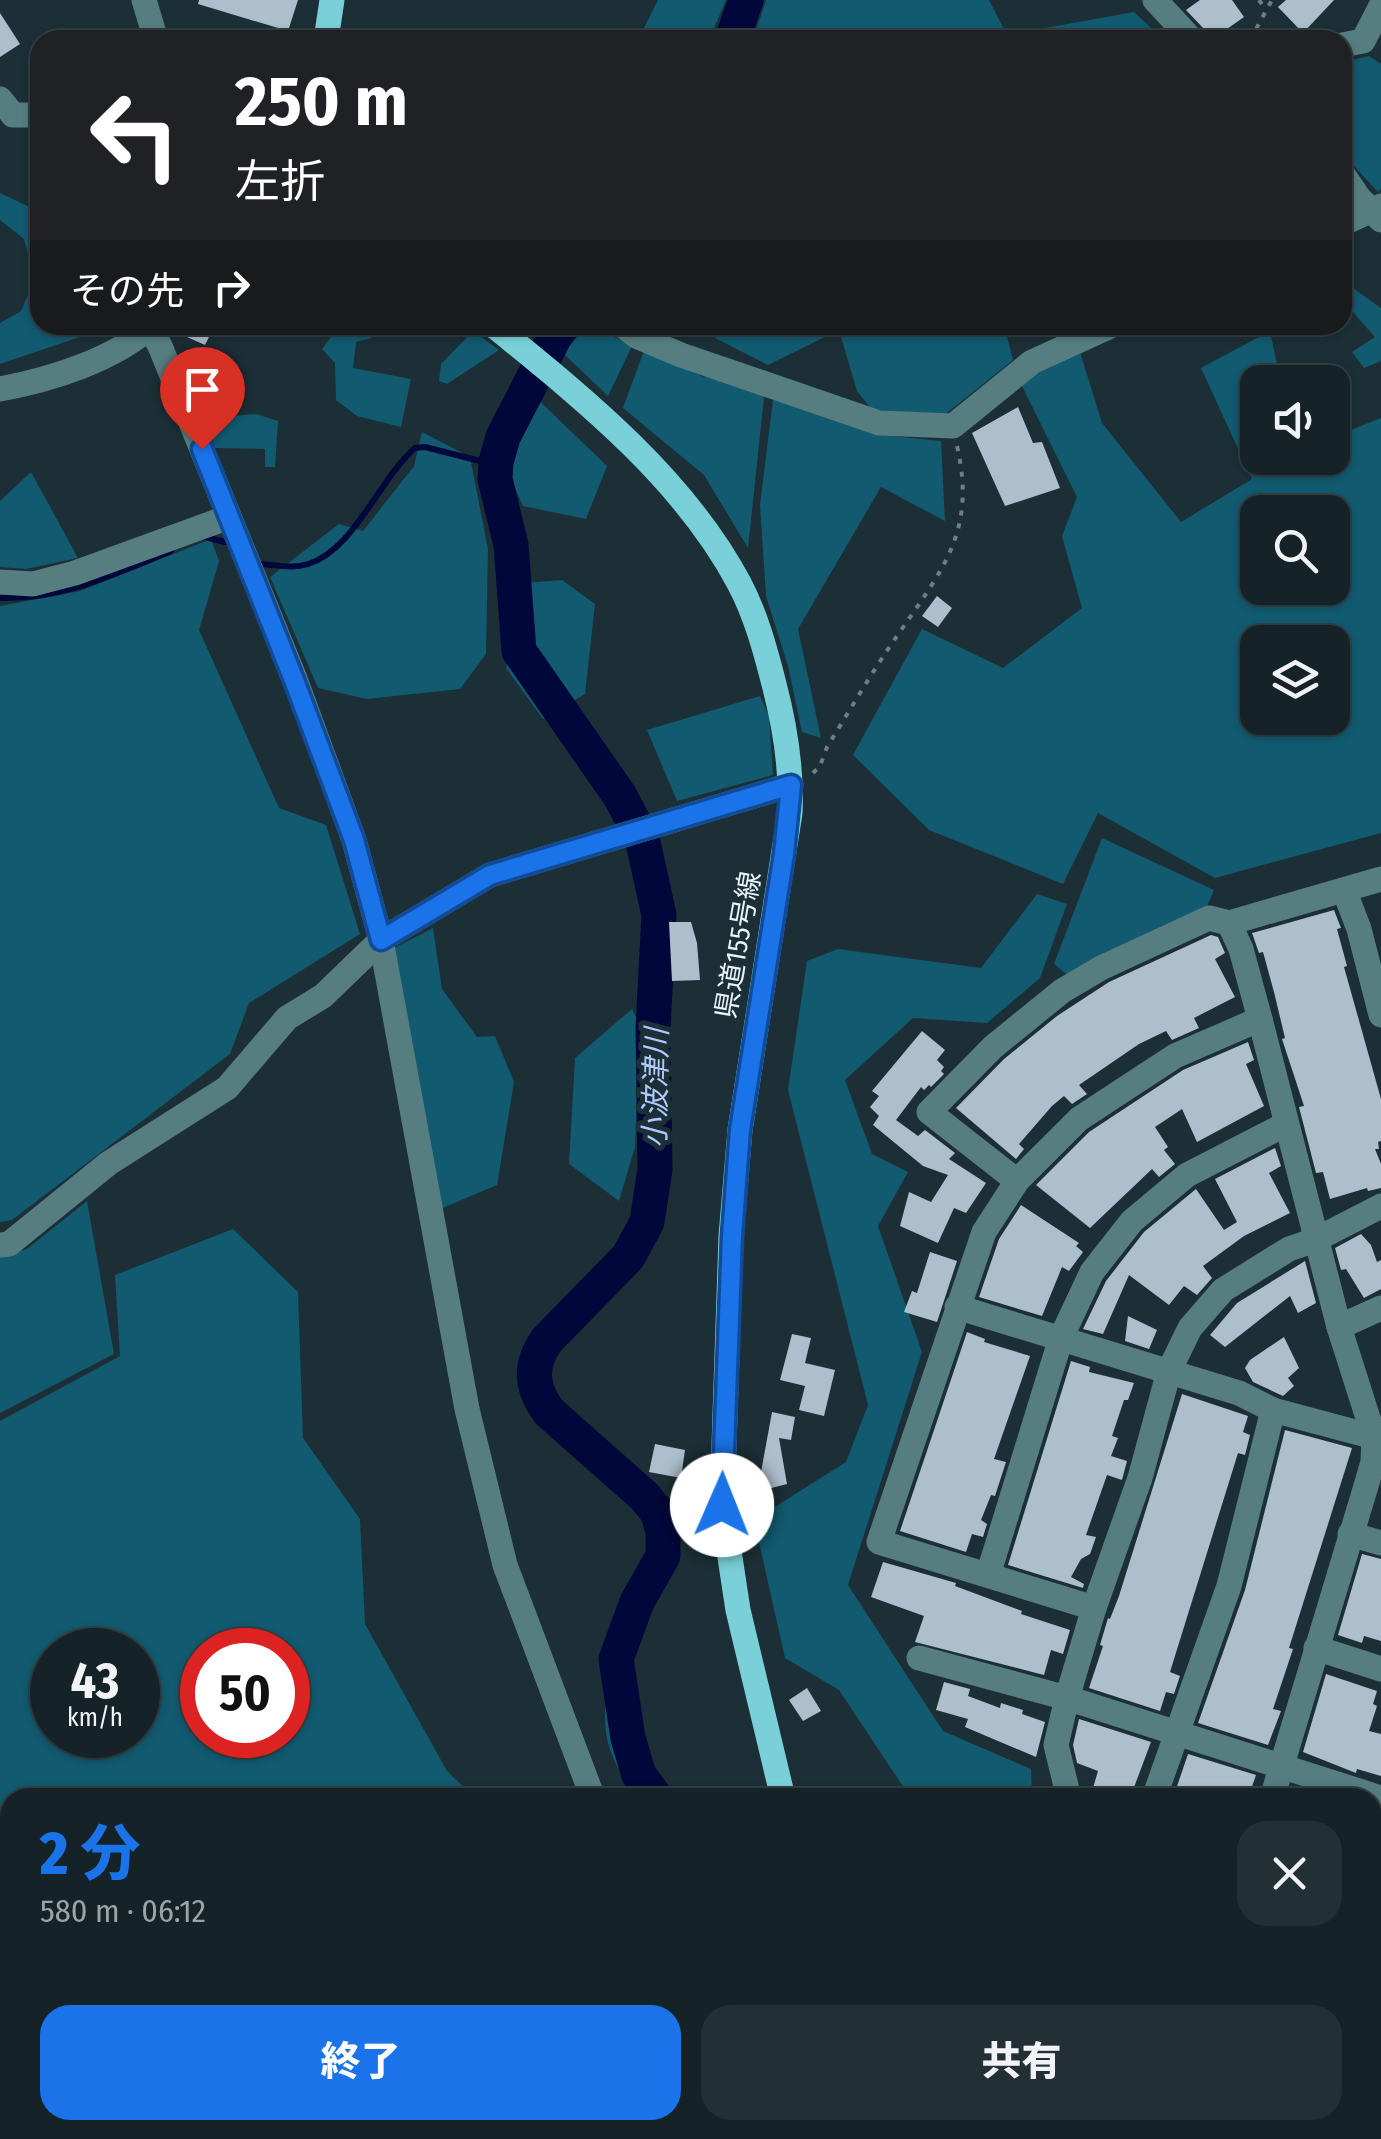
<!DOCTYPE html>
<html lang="ja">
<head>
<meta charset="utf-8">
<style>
  body { margin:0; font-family:"Fira Sans Condensed","Noto Sans JP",sans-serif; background:#222f34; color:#f1f3f6; height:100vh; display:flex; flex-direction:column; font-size:38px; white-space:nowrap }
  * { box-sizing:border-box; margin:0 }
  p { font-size:32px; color:#9da4a8 }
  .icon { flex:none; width:55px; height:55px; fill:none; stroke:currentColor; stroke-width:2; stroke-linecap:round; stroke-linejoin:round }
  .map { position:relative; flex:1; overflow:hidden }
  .drawer { position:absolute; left:0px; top:1788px; width:1382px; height:352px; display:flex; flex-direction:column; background:#152328; border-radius:30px 30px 0 0; box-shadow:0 2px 8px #0004,0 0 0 2px #344045 }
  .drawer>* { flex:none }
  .guide { position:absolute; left:30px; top:30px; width:1322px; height:305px; border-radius:30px; box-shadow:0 2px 8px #0004,0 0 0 2px #344045; background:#202124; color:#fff; overflow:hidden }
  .buttons { position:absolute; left:1240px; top:365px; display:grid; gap:20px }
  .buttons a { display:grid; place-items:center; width:110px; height:110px; border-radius:20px; background:#152328; box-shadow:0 2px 8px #0004,0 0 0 2px #344045; font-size:50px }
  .speed { position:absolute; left:30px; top:1628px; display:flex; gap:20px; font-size:50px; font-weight:700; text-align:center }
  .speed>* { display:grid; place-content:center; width:130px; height:130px; border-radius:50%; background:#152328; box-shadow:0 2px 8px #0004,0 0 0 2px #344045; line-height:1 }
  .speed small { font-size:25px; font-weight:400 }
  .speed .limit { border:15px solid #d22; background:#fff; color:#111 }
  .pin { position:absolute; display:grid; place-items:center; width:85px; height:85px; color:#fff; margin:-102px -42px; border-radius:50% 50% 50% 0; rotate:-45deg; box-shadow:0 0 10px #0007 }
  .pin .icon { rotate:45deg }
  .me { position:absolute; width:110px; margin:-55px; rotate:1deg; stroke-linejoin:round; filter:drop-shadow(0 0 8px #0008) }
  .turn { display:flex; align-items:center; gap:35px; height:210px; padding:0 40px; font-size:45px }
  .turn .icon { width:130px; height:130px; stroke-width:2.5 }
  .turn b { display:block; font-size:70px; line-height:85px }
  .then { display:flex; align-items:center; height:95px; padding:0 40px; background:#0003; gap:20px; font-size:38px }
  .round { display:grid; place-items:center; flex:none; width:105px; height:105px; border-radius:30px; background:#222f34 }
  .summary { display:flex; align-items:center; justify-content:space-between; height:170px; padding:0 40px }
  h1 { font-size:60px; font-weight:800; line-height:75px; color:#1a73e8 }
  .action { display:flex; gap:20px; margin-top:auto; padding:20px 40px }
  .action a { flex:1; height:115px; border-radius:30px; background:#1a73e8; color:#fff; font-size:40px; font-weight:800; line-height:115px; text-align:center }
  .action a+a { background:#222f34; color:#f1f3f6 }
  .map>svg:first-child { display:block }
  .green { fill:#115a70; fill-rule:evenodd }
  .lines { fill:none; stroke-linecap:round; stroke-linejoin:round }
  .stream { stroke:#00073a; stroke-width:6 }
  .river { stroke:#00073a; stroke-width:35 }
  .building { fill:#adbecc }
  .path { stroke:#6e7e84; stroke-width:4; stroke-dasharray:5 8; stroke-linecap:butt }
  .minor { stroke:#567e81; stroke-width:25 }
  .major { stroke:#7ad0d8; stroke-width:25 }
  .route-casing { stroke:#114b97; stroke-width:25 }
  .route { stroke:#1a73e8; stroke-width:18 }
  .labels { text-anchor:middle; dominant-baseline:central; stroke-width:10; stroke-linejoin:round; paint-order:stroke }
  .street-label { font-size:28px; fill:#e8f4f8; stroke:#1c2f36 }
  .water-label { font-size:30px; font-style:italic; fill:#aec9fc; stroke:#1c2f36 }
</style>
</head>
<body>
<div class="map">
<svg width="1381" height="2139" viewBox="0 0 1381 2139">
  <rect width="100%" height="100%" fill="#1c2f36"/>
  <g class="green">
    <path d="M658 0H726L709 40H629L639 38Z"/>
    <path d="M766 0H989L1007 35 1134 12 1164 40H753Z"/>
    <path d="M1369 56 1381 64V189L1378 192 1343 154V62Z"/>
    <path d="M0 193 40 212V325H83L86 335 0 364V323L21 311 35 279 24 239 0 220Z"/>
    <path d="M1343 281 1381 308V361L1364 368 1352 352 1375 337 1343 301Z"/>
    <path d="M352 325H368L372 338 356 342 353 368 411 379 401 427 357 416 336 400 335 363 322 349 337 329Z"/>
    <path d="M550 325H603L612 336 632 346 608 396 543 334Z"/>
    <path d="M723 325H1004L1013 360 943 416 872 410 857 391 839 330 768 365 715 338Z"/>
    <path d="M473 331 499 350 447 384 439 381 441 364Z"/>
    <path d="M1270 331 1280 379 1286 382H1258V458H1332L1333 437 1381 418V833L1215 878 1098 813 1063 884 929 830 853 755 922 629 1003 668 1082 608 1062 536 1077 497 1020 382 1080 352 1102 423 1181 522 1252 479 1201 368ZM1258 512H1332V588H1258ZM1258 642H1332V718H1258Z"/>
    <path d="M645 348 701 376 765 388 748 548 704 475 623 408Z"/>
    <path d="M524 386 607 466 586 519 523 506 492 439Z"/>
    <path d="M773 400 802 402 882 435 941 441 945 521 881 487 798 629 821 738 802 732 788 666 766 596 760 505Z"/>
    <path d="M256 414 278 421 275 467H265V449L215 448 206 418Z"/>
    <path d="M422 432 470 457 488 549 486 654 460 689 367 699 318 688 270 577 339 524 363 531 414 466Z"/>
    <path d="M31 472 78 558 26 569 0 567V501Z"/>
    <path d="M211 539 219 561 199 630 279 808 326 825 360 934 249 1003 230 1054 12 1220 0 1222V606L80 591Z"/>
    <path d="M562 580 595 604 585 694 543 719 506 668 524 583Z"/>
    <path d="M760 696 769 716 773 775 677 801 647 730Z"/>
    <path d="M1102 838 1214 890 1206 909 1070 977 1054 964Z"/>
    <path d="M1037 894 1067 904 1040 978 987 1023 913 1018 845 1080 872 1154 908 1172 878 1226 922 1352 848 1585 943 1731 1031 1769 1032 1797H910L839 1690 785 1658 754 1520 846 1462 868 1405 788 1090 807 961 838 949 981 968Z"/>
    <path d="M433 928 442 989 477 1037 495 1036 514 1082 497 1185 440 1209 392 949Z"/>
    <path d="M632 1009 640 1026 635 1147 619 1201 569 1164 575 1058Z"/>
    <path d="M87 1201 114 1354 0 1413V1256L27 1249Z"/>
    <path d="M233 1229 298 1292 303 1438 360 1519 365 1624 447 1771 474 1797 10 1798V2026L0 2024V1421L120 1356 115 1275ZM52 1650H138V1735H52ZM202 1650H288V1735H202Z"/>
    <path d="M610 1670 635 1673C638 1723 633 1760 671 1797H638C601 1749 601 1728 610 1670Z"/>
    <path d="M1373 1879 1381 1880V2046L1373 2056Z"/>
    <path d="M256 2130H617L618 2139H254Z"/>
    <path d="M897 2130H1250L1262 2139H899Z"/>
  </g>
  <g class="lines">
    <g class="stream">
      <path d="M205 537 225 542"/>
      <path d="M261 564C277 565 293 569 308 564 354 550 380 478 415 448L425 447 496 465"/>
      <path d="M0 598C61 600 115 574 171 551"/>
    </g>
    <g class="river">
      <path d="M732 40 746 0"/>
      <path d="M564 325 555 336 503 437 496 462 495 479 511 545 519 651 620 796 642 838 659 915 653 1028 655 1169 647 1222 628 1257 547 1340C529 1365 531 1388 549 1412L644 1496 658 1513 663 1532V1556L637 1602 616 1659 628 1738 639 1775 656 1798"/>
      <path d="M822 2130 824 2139"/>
    </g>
  </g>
  <g class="building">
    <path d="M199 0H298L288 31 198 4Z"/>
    <path d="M1200 0H1232L1244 17 1217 36 1208 28 1204 29 1186 10Z"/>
    <path d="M1286 0H1334L1303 33 1278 7Z"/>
    <path d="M0 13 20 44 0 57Z"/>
    <path d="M168 325H215L205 345 169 329Z"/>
    <path d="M1018 407 1033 443 1042 442 1060 488 1005 506 972 433Z"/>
    <path d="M937 596 952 608 938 627 922 616Z"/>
    <path d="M1334 910 1341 928 1337 929 1347 966 1344 967 1381 1099V1141L1378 1142 1379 1149H1375L1381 1164V1188L1368 1191 1367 1188 1330 1199 1323 1172 1316 1173 1299 1107 1304 1106 1282 1039 1285 1038 1274 992 1263 952 1259 953 1252 933Z"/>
    <path d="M669 922H691L697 943 700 980 672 981Z"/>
    <path d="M1211 935 1218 937 1225 953 1215 959 1235 997 1194 1018 1199 1028 1172 1040 1166 1031 1139 1044 1079 1085 1087 1094 1072 1104 1064 1096 1052 1106 1019 1144 1024 1149 1016 1159 956 1108 1004 1059 1057 1016 1109 982Z"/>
    <path d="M922 1031 945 1050 937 1060 944 1067 941 1071 944 1074 931 1087 929 1085 924 1090 921 1087 896 1120 918 1136 925 1130 955 1153 949 1159 986 1183 966 1213 954 1208 938 1243 900 1226 909 1192 931 1202 948 1175 923 1166 873 1125 879 1116 870 1107 879 1096 872 1091Z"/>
    <path d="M1248 1042 1254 1060 1246 1064 1264 1106 1197 1142 1182 1109 1155 1127 1168 1147 1164 1150 1175 1164 1159 1177 1152 1169 1090 1228 1036 1185 1089 1132 1183 1070Z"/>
    <path d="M1275 1148 1281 1166 1269 1173 1290 1213 1244 1236 1203 1266 1212 1278 1197 1295 1184 1286 1169 1305 1129 1275 1103 1334 1083 1329 1106 1281 1144 1232 1196 1189 1224 1230 1237 1222 1215 1179Z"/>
    <path d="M1021 1205 1079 1243 1076 1246 1083 1252 1069 1271 1062 1267 1042 1316 979 1297 999 1239Z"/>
    <path d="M1361 1234 1371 1245 1377 1262 1381 1260V1289L1364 1298 1346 1269 1341 1270 1335 1248Z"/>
    <path d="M930 1252 957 1261 937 1322 904 1312 912 1291 917 1293Z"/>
    <path d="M1305 1261 1316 1303 1298 1313 1290 1296 1225 1347 1210 1335 1237 1303Z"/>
    <path d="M1128 1316 1157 1330 1149 1349 1125 1341Z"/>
    <path d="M967 1332 985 1339 984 1342 1030 1356 994 1459 1006 1462 995 1496 991 1495 981 1520 987 1524 983 1537 972 1534 966 1552 900 1531Z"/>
    <path d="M792 1334 811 1338 805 1363 835 1370 824 1416 799 1410 805 1386 780 1380Z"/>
    <path d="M1284 1337 1299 1368 1288 1378 1294 1386 1283 1396 1253 1382 1245 1368 1250 1360Z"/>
    <path d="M1071 1361 1090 1367 1089 1372 1134 1383 1128 1400H1124L1112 1436 1118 1438 1111 1456 1127 1461 1122 1480 1107 1475 1086 1535 1096 1537 1090 1554 1081 1559 1071 1577 1084 1584 1083 1588 1008 1565Z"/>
    <path d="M1182 1394 1248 1416 1243 1432 1250 1435 1245 1455 1238 1453 1170 1672 1180 1676 1174 1694 1166 1692 1160 1711 1089 1688 1103 1646 1100 1645 1108 1618 1110 1619 1119 1596Z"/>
    <path d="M772 1412 795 1417 791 1440 779 1438 787 1484 764 1490 761 1472Z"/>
    <path d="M1285 1430 1352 1448 1289 1648 1293 1649 1273 1709 1281 1711 1268 1745 1198 1723 1245 1590Z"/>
    <path d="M655 1444 685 1450 681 1478 649 1472Z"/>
    <path d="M1362 1554 1381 1559V1641L1364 1636 1362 1643 1338 1635Z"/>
    <path d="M883 1562 956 1583 955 1586 1022 1611 1021 1614 1070 1630 1063 1654 1051 1650 1044 1675 915 1642 924 1616 871 1597Z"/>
    <path d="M1326 1674 1377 1691 1373 1704 1377 1706 1369 1731 1381 1734V1776L1357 1769 1356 1773 1303 1752Z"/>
    <path d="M944 1682 970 1689 968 1696 1000 1708 1001 1703 1023 1710 1022 1714 1045 1722 1036 1757 965 1727 968 1719 936 1710Z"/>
    <path d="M807 1688 821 1711 803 1721 789 1700Z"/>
    <path d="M1079 1719 1151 1742 1130 1798H1090L1098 1771 1077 1763 1073 1745Z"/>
    <path d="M1188 1754 1256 1775 1248 1798H1173Z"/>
  </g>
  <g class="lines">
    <g class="path">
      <path d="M1259 0 1266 10"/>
      <path d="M1250 40 1272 0"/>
      <path d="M813 773 820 766 827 747C850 710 872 672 897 636 942 570 977 532 957 446"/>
    </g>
    <g class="minor">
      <path d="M144 0 156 40"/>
      <path d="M1155 0 1192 40"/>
      <path d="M1342 45 1363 41 1381 6"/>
      <path d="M0 99 13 115H40"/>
      <path d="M1342 173 1359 198 1381 220"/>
      <path d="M1342 224 1381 206"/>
      <path d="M622 325 636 336 681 355 879 423 953 426 1032 362 1113 325"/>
      <path d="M150 328 160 346 295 679 354 840 381 940 467 1409 505 1565 593 1798"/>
      <path d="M0 389C49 380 115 360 152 325"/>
      <path d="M0 582 33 584 75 573 229 517"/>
      <path d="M1344 890 1359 929 1381 1015"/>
      <path d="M1229 923 1241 949 1260 1019 1339 1327 1374 1437 1373 1462 1366 1486 1272 1798"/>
      <path d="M1017 1181 929 1112 993 1047 1062 991 1101 968 1209 918 1229 923 1381 879"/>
      <path d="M0 1245 9 1244 109 1163 227 1088 287 1018 323 996 381 940 490 875 791 785"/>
      <path d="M957 1307 1239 1393 1273 1410 1374 1437"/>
      <path d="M1339 1327 1381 1308"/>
      <path d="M1350 1534 1381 1543"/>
      <path d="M988 1575 1061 1338 1092 1272 1132 1221 1187 1175 1286 1124"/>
      <path d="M1094 1608 879 1542 984 1232 1017 1181 1079 1119 1175 1056 1260 1019"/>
      <path d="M1316 1648 1381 1669"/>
      <path d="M919 1658 1067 1698 1381 1798"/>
      <path d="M1069 1798 1056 1745 1067 1698 1094 1608 1140 1478 1169 1371 1190 1328 1223 1290 1289 1249 1315 1240 1381 1206"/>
      <path d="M1154 1798 1229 1586 1273 1410"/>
      <path d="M1372 1841 1381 1813"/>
      <path d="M637 2130 638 2139"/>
      <path d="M1303 2130 1318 2139"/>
    </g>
    <g class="major">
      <path d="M326 40 332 0"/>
      <path d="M493 325C584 399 683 478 739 583 756 615 765 649 774 684 785 726 792 770 790 813L740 1130 731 1236 722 1505 738 1610 783 1798"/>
      <path d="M1372 2092 1381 2082"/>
      <path d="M864 2130 866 2139"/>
      <path d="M1342 2139 1346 2130"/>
    </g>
  </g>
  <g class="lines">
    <defs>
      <path id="route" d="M202 449 294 680 354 840 381 940 490 875 791 785 784 854 740 1130 732 1236 722 1505"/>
    </defs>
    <use href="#route" class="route-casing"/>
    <use href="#route" class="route"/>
  </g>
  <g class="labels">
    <g class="street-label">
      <text transform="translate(738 945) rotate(-80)">県道155号線</text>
    </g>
    <g class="water-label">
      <text transform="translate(656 1088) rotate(-89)">小波津川</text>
    </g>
  </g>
</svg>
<div class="buttons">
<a><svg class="icon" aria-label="sound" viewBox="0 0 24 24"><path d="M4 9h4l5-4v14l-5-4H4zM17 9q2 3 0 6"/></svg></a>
<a><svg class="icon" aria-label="search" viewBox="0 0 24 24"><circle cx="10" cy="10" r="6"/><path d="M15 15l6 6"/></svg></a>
<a><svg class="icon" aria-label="layers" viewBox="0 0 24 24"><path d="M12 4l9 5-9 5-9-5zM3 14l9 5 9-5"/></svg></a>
</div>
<div class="speed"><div>43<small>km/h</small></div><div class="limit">50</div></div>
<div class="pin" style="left:202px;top:449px;background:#d93025"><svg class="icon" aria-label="arrive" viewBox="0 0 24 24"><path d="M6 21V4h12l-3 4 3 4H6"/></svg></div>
<svg class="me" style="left:722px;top:1505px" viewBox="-20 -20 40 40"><circle r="19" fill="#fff"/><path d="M0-13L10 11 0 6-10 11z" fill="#1a73e8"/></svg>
<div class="guide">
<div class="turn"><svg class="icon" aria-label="left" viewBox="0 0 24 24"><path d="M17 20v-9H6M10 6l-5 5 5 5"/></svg><div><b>250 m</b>左折</div></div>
<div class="then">その先<svg class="icon" aria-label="right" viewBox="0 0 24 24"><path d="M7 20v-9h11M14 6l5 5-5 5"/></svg></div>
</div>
<section class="drawer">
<div class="summary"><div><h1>2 分</h1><p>580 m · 06:12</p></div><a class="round"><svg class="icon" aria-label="close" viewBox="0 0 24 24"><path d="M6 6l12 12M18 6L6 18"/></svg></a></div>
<div class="action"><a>終了</a><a>共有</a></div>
</section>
</div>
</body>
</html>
